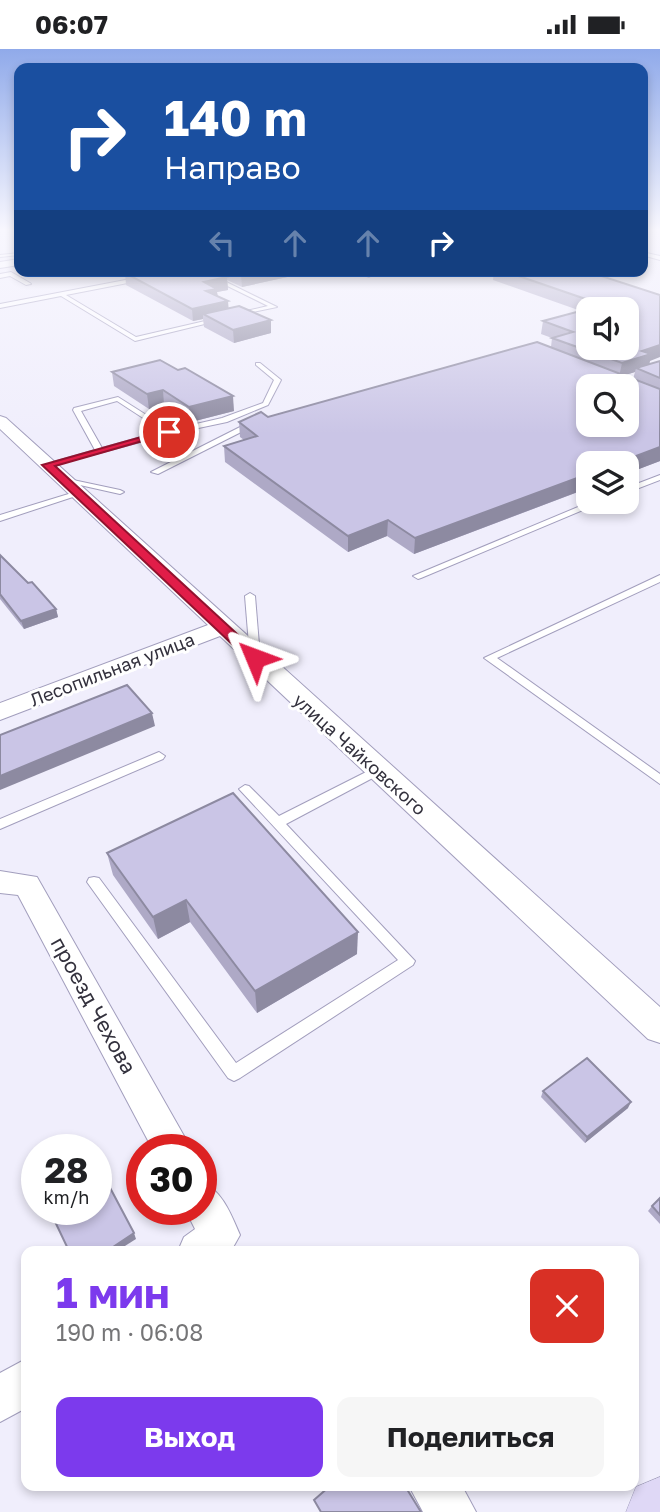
<!DOCTYPE html>
<html lang="ru">
<head>
<meta charset="utf-8">
<style>
  body { margin:0; font-family:"Golos Text",sans-serif; background:#f6f6f6; color:#202124; height:100vh; display:flex; flex-direction:column; font-size:26px; white-space:nowrap }
  * { box-sizing:border-box; margin:0 }
  p { font-size:23px; color:#757577 }
  .icon { flex:none; width:38px; height:38px; fill:none; stroke:currentColor; stroke-width:2; stroke-linecap:round; stroke-linejoin:round }
  .map { position:relative; flex:1; overflow:hidden }
  .side { position:absolute; left:21px; top:1197px; width:618px; height:245px; display:flex; flex-direction:column; background:#fff; border-radius:14px; box-shadow:0 4px 10px #0003 }
  .side>* { flex:none }
  .top-card { position:absolute; left:14px; top:14px; width:634px; height:214px; border-radius:14px; box-shadow:0 4px 10px #0003; background:#1a4fa0; color:#fff; overflow:hidden }
  .controls { position:absolute; left:576px; top:248px; display:grid; gap:14px }
  .controls a { display:grid; place-items:center; width:63px; height:63px; border-radius:14px; background:#fff; box-shadow:0 4px 10px #0003; font-size:35px }
  .speed { position:absolute; left:21px; top:1085px; display:flex; gap:14px; font-size:35px; font-weight:700; text-align:center }
  .speed>* { display:grid; place-content:center; width:91px; height:91px; border-radius:50%; background:#fff; box-shadow:0 4px 10px #0003; line-height:1 }
  .speed small { font-size:18px; font-weight:400 }
  .speed .limit { border:10px solid #d22; background:#fff; color:#111 }
  .pin { position:absolute; display:grid; place-items:center; width:60px; height:60px; color:#fff; margin:-30px; border:4px solid #fff; border-radius:50%; box-shadow:0 2px 7px #0007 }
  .me { position:absolute; width:77px; margin:-38px; rotate:314deg; stroke-linejoin:round; filter:drop-shadow(0 0 5px #0008) }
  .turn { display:flex; align-items:center; gap:24px; height:147px; padding:0 35px; font-size:32px }
  .turn .icon { width:91px; height:91px; stroke-width:2.5 }
  .turn b { display:block; font-size:49px; line-height:60px }
  .lanes { display:flex; align-items:center; height:66px; padding:0 35px; background:#0003; justify-content:center; gap:35px; direction:ltr }
  .lanes .off { opacity:.35 }
  .round { display:grid; place-items:center; flex:none; width:74px; height:74px; border-radius:14px; background:#f6f6f6 }
  .summary { display:flex; align-items:center; justify-content:space-between; height:119px; padding:0 35px }
  h1 { font-size:42px; font-weight:700; line-height:52px; color:#7c3aed }
  .button { display:flex; gap:14px; margin-top:auto; padding:14px 35px }
  .button a { flex:1; height:80px; border-radius:14px; background:#7c3aed; color:#fff; font-size:28px; font-weight:700; line-height:80px; text-align:center }
  .button a+a { background:#f6f6f6; color:#202124 }
  .status { display:flex; justify-content:space-between; align-items:center; height:49px; padding:0 35px; background:#fff; direction:ltr }
  .status svg { height:19px; fill:currentColor }
  .map>svg:first-child { display:block }
  .lines { fill:none; stroke-linecap:round; stroke-linejoin:round }
  .service-casing { stroke:#a29ebd; stroke-width:2 }
  .minor-casing { stroke:#a29ebd; stroke-width:2 }
  .secondary-casing { stroke:#a29ebd; stroke-width:1 }
  .service { fill:#fff; fill-rule:evenodd }
  .minor { fill:#fff; fill-rule:evenodd }
  .secondary { fill:#dfd8f6; fill-rule:evenodd }
  .wall { fill:#aea9c6; fill-rule:evenodd }
  .shaded-wall { fill:#8d8aa1 }
  .building { fill:#cac5e6; stroke:#8d8aa1; stroke-width:2; fill-rule:evenodd }
  .route { fill:#e11d48; stroke:#92132f; stroke-width:2 }
  .labels { text-anchor:middle; dominant-baseline:central; stroke-width:6; stroke-linejoin:round; paint-order:stroke }
  .street-label { font-size:18px; fill:#33313d; stroke:#fff }
  .near-street-label { font-size:21px; fill:#33313d; stroke:#fff }
</style>
</head>
<body>
<div class="status"><b>06:07</b><svg viewBox="0 0 49 12"><path d="M0 12V9h3v3zM5 12V6h3v6zM10 12V3h3v9zM15 12V0h3v12zM26 1h20v11H26zM47 4h2v5h-2z"/></svg></div>
<div class="map">
<svg width="660" height="1463" viewBox="0 0 660 1463">
  <rect width="100%" height="100%" fill="#f0eefc"/>
  <g class="lines">
    <defs>
      <g id="service">
        <path d="M642 203 660 207V211L642 206Z"/>
        <path d="M19 204V206L0 208V206Z"/>
        <path d="M197 222H204L277 258 233 267V265L268 257Z"/>
        <path d="M356 222H364L372 226 369 228Z"/>
        <path d="M11 223 30 234 31 235 26 236 10 227 0 229V225Z"/>
        <path d="M141 228 143 231 66 246 136 288 218 269 221 271 135 292 61 247 0 259V255Z"/>
        <path d="M256 314H260L281 331 268 356 227 373 170 385 47 418 43 416 95 401 73 361 74 359 118 348 170 381 222 369 263 354 274 331 256 316ZM117 352 163 382 102 399 81 362Z"/>
        <path d="M252 372 259 374 158 425 151 423Z"/>
        <path d="M660 426V431L626 444V439Z"/>
        <path d="M59 428 120 441 124 443 120 445 62 432 58 430Z"/>
        <path d="M75 443 82 445 0 472V466Z"/>
        <path d="M590 453H602L421 529 418 530 413 527Z"/>
        <path d="M660 526V533L497 609 660 725V735L484 609Z"/>
        <path d="M250 544 255 547 260 608 255 611 250 608 245 547Z"/>
        <path d="M159 703 165 707 163 710 0 780V770Z"/>
        <path d="M378 717 384 721 382 724 286 775 415 912 413 916 240 1029 234 1032 228 1029 87 833 89 829 94 828 99 829 236 1014 398 911 239 740 245 736 249 737 279 767Z"/>
      </g>
      <g id="minor">
        <path d="M19 210V216L0 219V213Z"/>
        <path d="M0 367 6 369 660 958V994L648 990 220 587 0 671V654L208 576 0 380Z"/>
        <path d="M0 822 37 828 192 1101H153L18 846 0 844Z"/>
        <path d="M201 1133C222 1141 231 1165 240 1186L231 1202H178L184 1188 195 1180 185 1160H201Z"/>
        <path d="M26 1310V1359L0 1373V1324Z"/>
        <path d="M409 1437H462L476 1463H423Z"/>
      </g>
      <path id="secondary" d="M660 1428V1463H626L636 1438Z"/>
    </defs>
    <use href="#service" class="service-casing"/>
    <use href="#minor" class="minor-casing"/>
    <use href="#secondary" class="secondary-casing"/>
    <use href="#service" class="service"/>
    <use href="#minor" class="minor"/>
    <use href="#secondary" class="secondary"/>
  </g>
  <g class="wall">
    <path d="M136 222H315L242 238 227 231 228 241 217 243 218 247 228 259 271 271V284L234 294 204 278 203 270 193 272 126 236 125 224Z"/>
    <path d="M494 222H586L650 312 649 315 660 312V412L414 505 387 487 348 503 225 413 224 397 244 391 240 388 239 373 268 368 551 298 552 289 541 285 543 272 581 262 493 231ZM635 323 633 330 625 326Z"/>
    <path d="M112 323 234 362 191 373 164 356 149 360 114 337Z"/>
    <path d="M0 506 56 560 58 568 24 580 0 550Z"/>
    <path d="M107 804 357 905 257 964 190 873 158 890 113 826Z"/>
    <path d="M543 1042 628 1059 585 1094 541 1048Z"/>
    <path d="M660 1149V1175L648 1162 652 1157Z"/>
  </g>
  <g class="shaded-wall">
    <path d="M257 222H315L242 238 241 226Z"/>
    <path d="M227 228 228 241 217 243 218 252 207 254 204 233Z"/>
    <path d="M228 252 229 264 203 265V270L193 272 192 260Z"/>
    <path d="M271 271V284L234 294 233 281Z"/>
    <path d="M660 296V308L650 312 648 319H636L635 323 619 328 622 314 642 302Z"/>
    <path d="M163 341 164 356 149 360 147 345Z"/>
    <path d="M233 347 234 362 191 373 189 358Z"/>
    <path d="M660 398V412L626 425V415H615Z"/>
    <path d="M588 425V439L414 505 415 489Z"/>
    <path d="M388 471 387 487 348 503V487Z"/>
    <path d="M56 560 58 568 24 580 21 572Z"/>
    <path d="M152 664 155 677 0 741V727Z"/>
    <path d="M186 851 190 873 158 890 153 868Z"/>
    <path d="M358 883 357 905 257 964 255 942Z"/>
    <path d="M631 1053 628 1059 585 1094 587 1088Z"/>
    <path d="M134 1184 136 1190 117 1202H107Z"/>
  </g>
  <g class="building">
    <path d="M136 222H215L227 228 204 233 217 240 206 242 228 252 192 260 125 224Z"/>
    <path d="M234 222H257L241 226Z"/>
    <path d="M504 222H586L660 246V296L642 302 651 305 622 314 552 289 573 283 543 272 603 256ZM588 261H626V299H588Z"/>
    <path d="M239 257 271 271 233 281 203 265Z"/>
    <path d="M537 293 660 340V398L615 415H588V425L415 489 388 471 348 487 224 397 257 387 239 373 261 363 268 368ZM588 338H626V376H588Z"/>
    <path d="M160 311 178 321 185 319 233 347 189 358 163 341 147 345 112 323Z"/>
    <path d="M660 312V329L636 319Z"/>
    <path d="M0 506 28 534 32 533 56 560 21 572 0 545Z"/>
    <path d="M127 636 152 664 0 727V686Z"/>
    <path d="M233 744 358 883 255 942 186 851 153 868 107 804Z"/>
    <path d="M587 1009 631 1053 587 1088 543 1042Z"/>
    <path d="M98 1116 134 1184 107 1202H69L49 1160H96V1117Z"/>
    <path d="M660 1149V1166L652 1157Z"/>
    <path d="M330 1437H405L421 1463H321L314 1451Z"/>
  </g>
  <linearGradient id="sky" x2="0" y2="1"><stop stop-color="#90aaea"/><stop offset="0.47" stop-color="#f8f7fe"/><stop offset="1" stop-color="#f8f7fe" stop-opacity="0"/></linearGradient>
  <rect width="660" height="385" fill="url(#sky)"/>
  <path class="route" d="M166 381 174 383 55 417 260 606V612H250L42 416Z"/>
  <g class="labels">
    <g class="street-label">
      <text transform="translate(112 620) rotate(-21)">Лесопильная улица</text>
      <text transform="translate(360 705) rotate(42)">улица Чайковского</text>
    </g>
    <g class="near-street-label">
      <text transform="translate(94 956) rotate(61)">проезд Чехова</text>
    </g>
  </g>
</svg>
<div class="controls">
<a><svg class="icon" aria-label="sound" viewBox="0 0 24 24"><path d="M4 9h4l5-4v14l-5-4H4zM17 9q2 3 0 6"/></svg></a>
<a><svg class="icon" aria-label="search" viewBox="0 0 24 24"><circle cx="10" cy="10" r="6"/><path d="M15 15l6 6"/></svg></a>
<a><svg class="icon" aria-label="layers" viewBox="0 0 24 24"><path d="M12 4l9 5-9 5-9-5zM3 14l9 5 9-5"/></svg></a>
</div>
<div class="speed"><div>28<small>km/h</small></div><div class="limit">30</div></div>
<div class="pin" style="left:169px;top:383px;background:#d93025"><svg class="icon" aria-label="arrive" viewBox="0 0 24 24"><path d="M6 21V4h12l-3 4 3 4H6"/></svg></div>
<svg class="me" style="left:255px;top:609px" viewBox="-20 -20 40 40"><path d="M0-17L14 15 0 8-14 15z" fill="#e11d48" stroke="#fff" stroke-width="4"/></svg>
<div class="top-card">
<div class="turn"><svg class="icon" aria-label="right" viewBox="0 0 24 24"><path d="M7 20v-9h11M14 6l5 5-5 5"/></svg><div><b>140 m</b>Направо</div></div>
<div class="lanes"><svg class="icon off" aria-label="left" viewBox="0 0 24 24"><path d="M17 20v-9H6M10 6l-5 5 5 5"/></svg><svg class="icon off" aria-label="ahead" viewBox="0 0 24 24"><path d="M12 20V5M6 11l6-6 6 6"/></svg><svg class="icon off" aria-label="ahead" viewBox="0 0 24 24"><path d="M12 20V5M6 11l6-6 6 6"/></svg><svg class="icon" aria-label="right" viewBox="0 0 24 24"><path d="M7 20v-9h11M14 6l5 5-5 5"/></svg></div>
</div>
<section class="side">
<div class="summary"><div><h1>1 мин</h1><p>190 m · 06:08</p></div><a class="round" style="background:#d93025;color:#fff"><svg class="icon" aria-label="close" viewBox="0 0 24 24"><path d="M6 6l12 12M18 6L6 18"/></svg></a></div>
<div class="button"><a>Выход</a><a>Поделиться</a></div>
</section>
</div>
</body>
</html>
